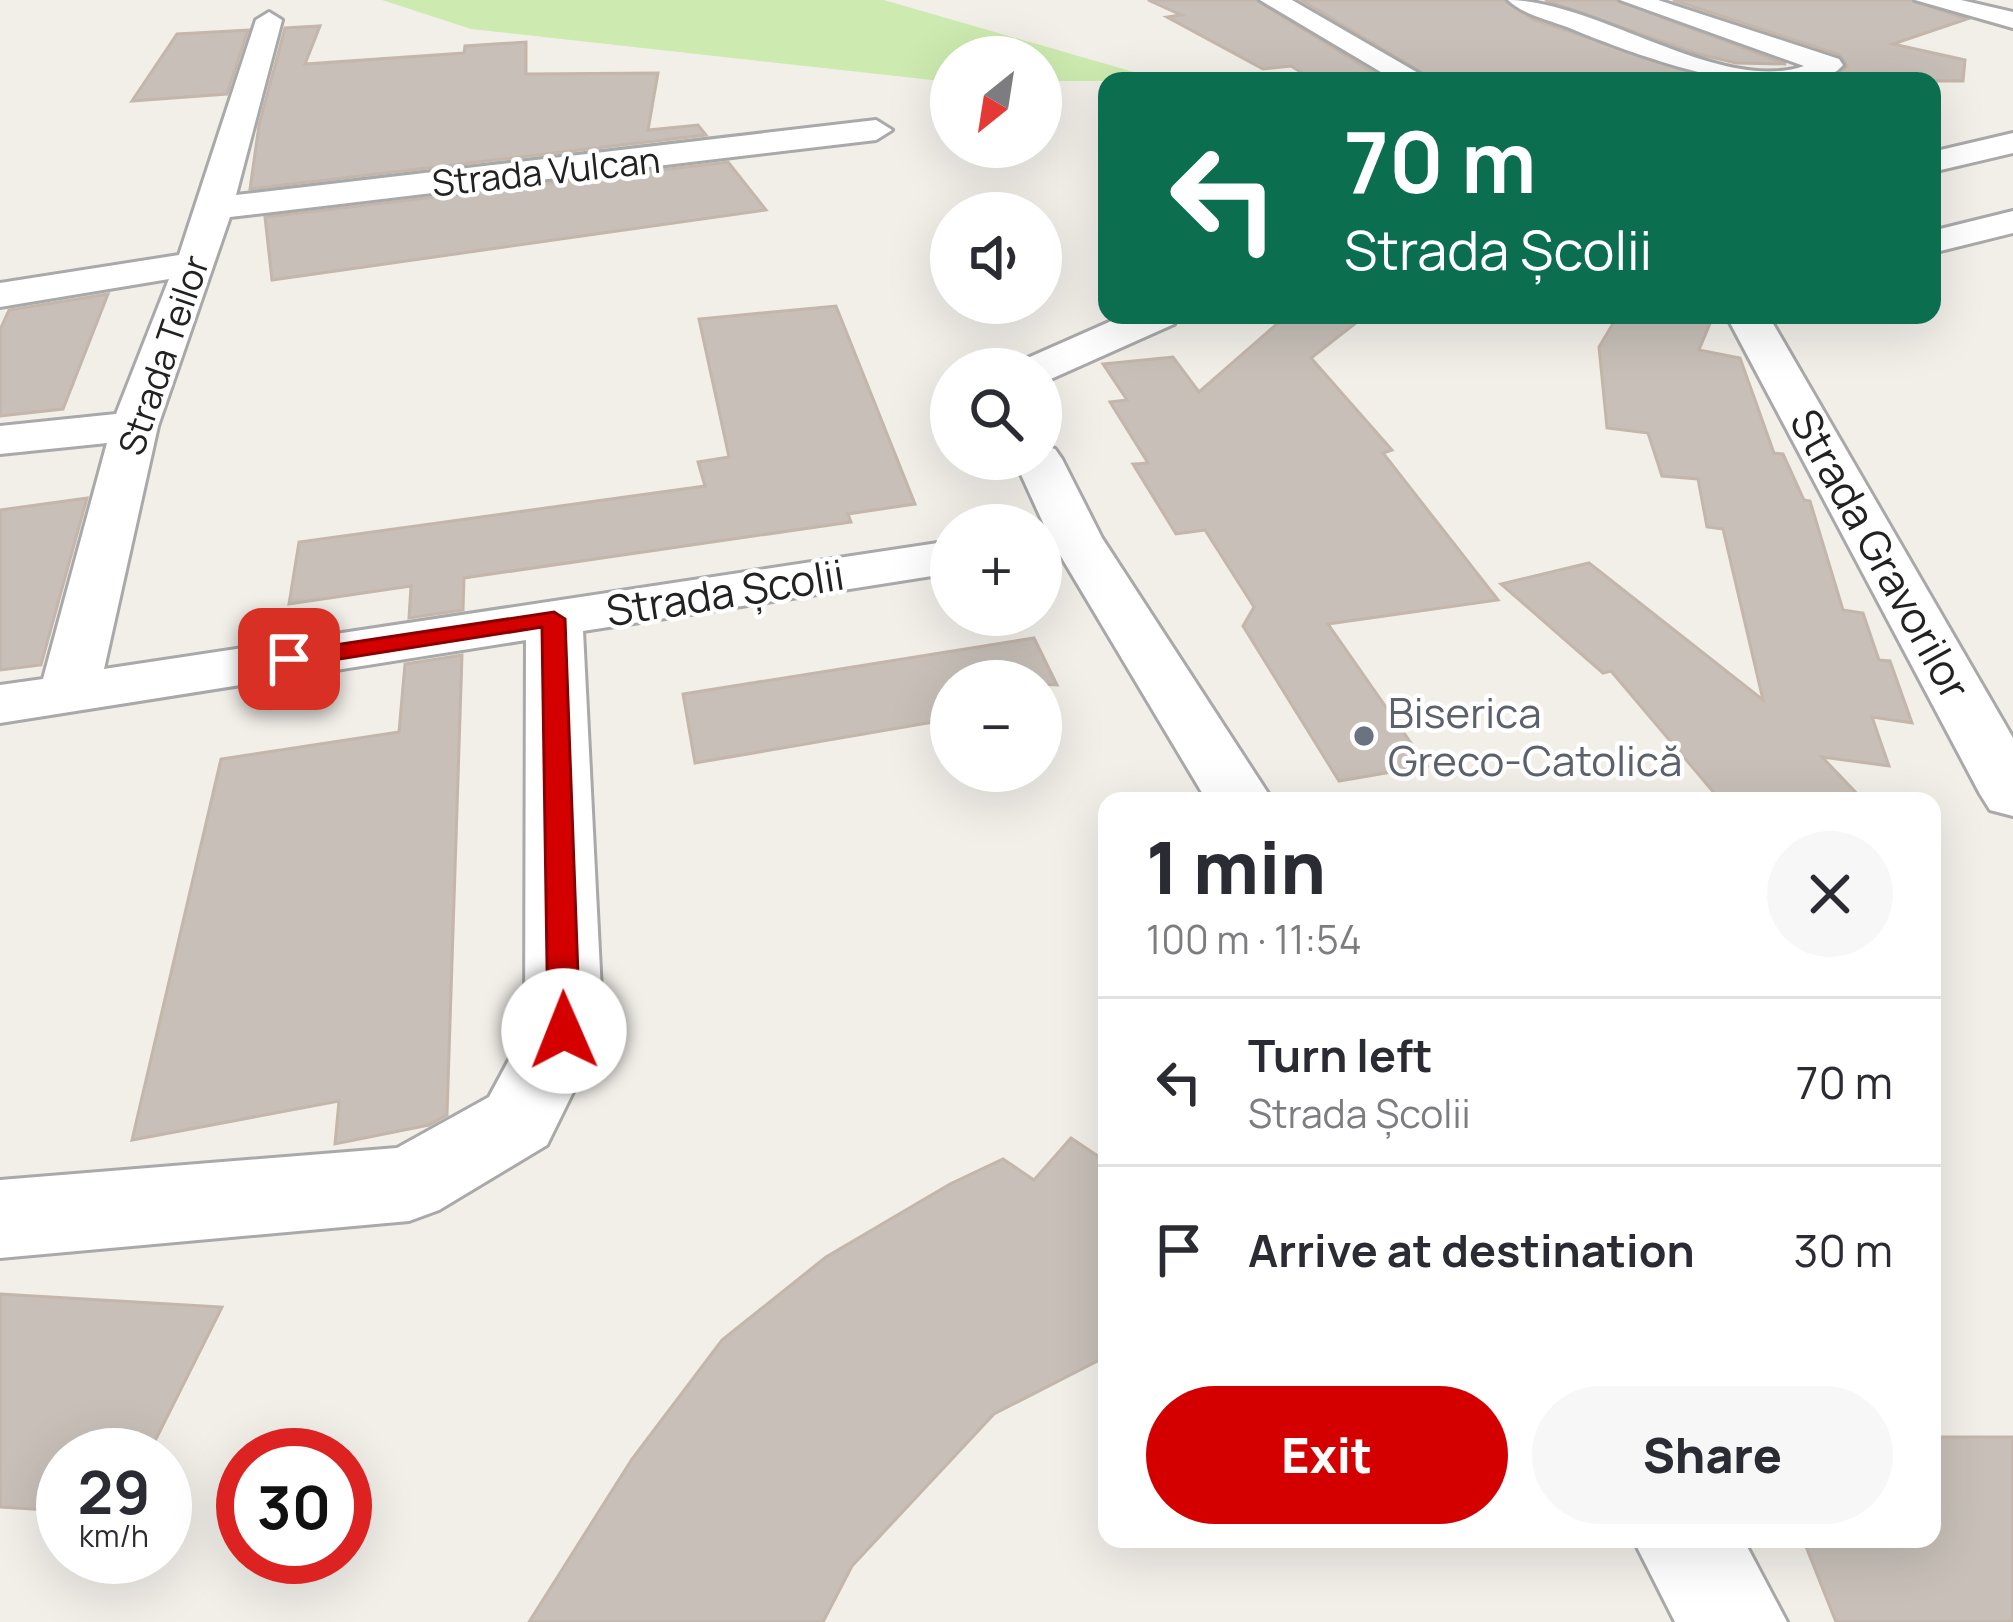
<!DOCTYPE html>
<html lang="en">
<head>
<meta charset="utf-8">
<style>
  body { margin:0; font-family:Manrope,sans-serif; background:#f7f7f7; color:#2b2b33; height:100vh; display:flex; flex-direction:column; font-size:45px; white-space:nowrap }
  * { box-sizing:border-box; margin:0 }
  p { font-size:39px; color:#7c7c81 }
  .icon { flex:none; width:66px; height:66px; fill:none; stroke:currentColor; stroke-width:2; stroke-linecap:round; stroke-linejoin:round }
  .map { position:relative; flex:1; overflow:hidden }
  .details { position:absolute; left:1098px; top:792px; width:843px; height:756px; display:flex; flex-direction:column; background:#fff; border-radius:24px; box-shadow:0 12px 48px #0002 }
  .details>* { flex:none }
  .banner { position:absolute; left:1098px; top:72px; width:843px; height:252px; border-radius:24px; box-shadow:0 12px 48px #0002; background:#0b6e4f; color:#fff; overflow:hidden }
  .needle { width:78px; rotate:210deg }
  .controls { position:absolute; left:930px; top:36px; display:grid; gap:24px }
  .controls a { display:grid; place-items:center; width:132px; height:132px; border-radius:50%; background:#fff; box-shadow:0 12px 48px #0002; font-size:60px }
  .speed { position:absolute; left:36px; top:1428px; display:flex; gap:24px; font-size:60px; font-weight:700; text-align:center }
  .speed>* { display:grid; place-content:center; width:156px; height:156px; border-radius:50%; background:#fff; box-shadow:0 12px 48px #0002; line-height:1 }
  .speed small { font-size:30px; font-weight:400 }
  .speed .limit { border:18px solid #d22; background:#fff; color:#111 }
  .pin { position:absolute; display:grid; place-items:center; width:102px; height:102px; color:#fff; margin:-51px; border-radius:24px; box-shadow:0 6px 18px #0006 }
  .me { position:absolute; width:132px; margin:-66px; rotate:359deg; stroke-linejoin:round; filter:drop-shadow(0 0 9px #0008) }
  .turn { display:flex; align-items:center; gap:42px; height:252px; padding:0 48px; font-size:54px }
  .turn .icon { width:156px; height:156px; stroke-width:2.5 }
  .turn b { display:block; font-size:84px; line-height:102px }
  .round { display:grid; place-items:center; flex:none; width:126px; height:126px; border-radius:63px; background:#f7f7f7 }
  .overview { display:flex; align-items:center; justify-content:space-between; height:204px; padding:0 48px }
  h1 { font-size:72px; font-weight:800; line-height:90px }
  .primary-button { display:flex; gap:24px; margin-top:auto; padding:24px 48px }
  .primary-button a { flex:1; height:138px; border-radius:72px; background:#d40000; color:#fff; font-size:48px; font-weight:800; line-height:138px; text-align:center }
  .primary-button a+a { background:#f7f7f7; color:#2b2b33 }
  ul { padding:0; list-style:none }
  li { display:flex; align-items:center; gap:36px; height:168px; padding:0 48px; border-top:3px solid #e1e1e2 }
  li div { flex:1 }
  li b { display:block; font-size:45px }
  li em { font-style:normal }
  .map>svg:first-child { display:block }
  .grass { fill:#cdebb0 }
  .building { fill:#c7bfb8; stroke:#c4b6ab; stroke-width:3 }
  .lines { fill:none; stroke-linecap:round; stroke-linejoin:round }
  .minor-casing { stroke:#a9a9a9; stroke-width:6 }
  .minor { fill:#fff; fill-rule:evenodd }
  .route { fill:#d40000; stroke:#8a0000; stroke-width:3 }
  .worship-dot { fill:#6b7280; stroke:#fff; stroke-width:4.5 }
  .labels { text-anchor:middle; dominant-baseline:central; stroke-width:9; stroke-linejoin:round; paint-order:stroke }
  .far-street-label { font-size:36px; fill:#222; stroke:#fff }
  .street-label { font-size:42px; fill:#222; stroke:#fff }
  .worship-label { font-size:42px; fill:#5b616d; stroke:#fff; text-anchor:start }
</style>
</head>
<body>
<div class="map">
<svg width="2013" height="1622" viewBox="0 0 2013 1622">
  <rect width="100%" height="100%" fill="#f2efe9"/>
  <path class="grass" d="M382 0H884L1165 81H1041V57H951V80H932L471 29Z"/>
  <g class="building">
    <path d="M1148 0H1256L1387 81H1315L1291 66 1263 69 1167 17 1181 15Z"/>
    <path d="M1301 0H1504L1534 20 1719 81H1436Z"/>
    <path d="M1545 0H1616L1786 64 1736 63 1698 54Z"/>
    <path d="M1673 0H1911L1967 19 1893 44 1965 60 1963 81H1826L1847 66 1840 55Z"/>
    <path d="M320 26 305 64 464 53 465 46 526 42V74L658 73 648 130 698 125 706 135 250 189 259 125 285 28Z"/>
    <path d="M248 30 227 94 132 101 177 34Z"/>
    <path d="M728 162 766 210 272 280 265 217Z"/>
    <path d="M108 294 63 409 0 416V330L9 310Z"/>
    <path d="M836 306 915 504 848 514 851 522 464 578 463 610 409 618 411 586 289 604 299 542 705 486 698 462 729 457 699 319Z"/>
    <path d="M1287 315H1366L1311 358 1392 450 1383 453 1498 600 1328 624 1427 766 1339 781 1243 626 1254 607 1205 530 1176 534 1133 464 1148 463 1110 402 1127 400 1103 364 1173 357 1199 392Z"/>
    <path d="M1618 315 1711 321 1699 350 1740 358 1774 453 1783 454 1804 500 1810 501 1843 610 1863 613 1879 660 1890 661 1912 723 1872 717 1889 766 1822 757 1864 801H1721L1611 671 1603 673 1501 584 1589 563 1763 700 1723 529 1707 527 1698 479 1662 476 1648 433 1607 428 1599 347Z"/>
    <path d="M87 498 41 665 0 670V510Z"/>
    <path d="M1034 638 1057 685 951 681V719L695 763 683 694Z"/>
    <path d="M462 655 447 1115 429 1125 335 1144 339 1101 132 1140 221 759 399 732 405 664Z"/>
    <path d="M1071 1138 1107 1162V1356L994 1414 852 1566 823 1622H529L632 1459 722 1340 826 1257 950 1184 1003 1159 1034 1180Z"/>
    <path d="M0 1294 222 1307 148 1455H63V1511L0 1507Z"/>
    <path d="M1932 1437H2013V1622H1836L1803 1539H1932Z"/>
  </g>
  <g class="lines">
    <defs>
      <g id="minor">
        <path d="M1260 0H1292L1432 81H1396Z"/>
        <path d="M1508 0C1596 0 1721 95 1804 66L1620 0H1658L1839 59 1843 65C1797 118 1622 50 1567 27 1548 20 1522 14 1508 0Z"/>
        <path d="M1915 0H1961L2013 12V28Z"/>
        <path d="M269 12 282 20 236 195 876 120 892 130 876 140 230 217 158 426 104 669 951 541V573L583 631 603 1031 547 1145 439 1210 409 1221 0 1258V1180L397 1148 489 1097 525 1030 526 640 0 723V685L43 679 107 443 0 454V426L116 414 169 279 0 307V283L179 255 256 20Z"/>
        <path d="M2013 133V153L1932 172V152Z"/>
        <path d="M2013 211V233L1932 253V231Z"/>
        <path d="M1125 315H1180L1174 324 1053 378 1041 381V369H1016L1023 360Z"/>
        <path d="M1726 315H1768L2013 738V816L1990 810 1980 794Z"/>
        <path d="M1041 445 1055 449 1062 459 1102 538 1273 801H1207L1050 538 1014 459H1041Z"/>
        <path d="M1633 1539H1743L1787 1622H1675Z"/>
      </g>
    </defs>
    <use href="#minor" class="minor-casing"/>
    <use href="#minor" class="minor"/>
  </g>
  <path class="route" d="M554 612 565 619 580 1031 564 1044 548 1031 542 627 289 667 277 659 289 652Z"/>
  <circle class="worship-dot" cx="1364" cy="736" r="12"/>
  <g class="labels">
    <g class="far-street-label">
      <text transform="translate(546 171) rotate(-6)">Strada Vulcan</text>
      <text transform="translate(163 355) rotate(-71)">Strada Teilor</text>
    </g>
    <g class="street-label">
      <text transform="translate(1881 554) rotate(61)">Strada Gravorilor</text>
      <text transform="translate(725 592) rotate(-9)">Strada Școlii</text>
    </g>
    <g class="worship-label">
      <text x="1388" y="712">Biserica<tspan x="1388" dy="48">Greco-Catolică</tspan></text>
    </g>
  </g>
</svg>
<div class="controls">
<a><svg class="needle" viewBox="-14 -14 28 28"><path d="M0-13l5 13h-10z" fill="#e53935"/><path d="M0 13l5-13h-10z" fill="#7c7c81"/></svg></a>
<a><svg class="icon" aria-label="sound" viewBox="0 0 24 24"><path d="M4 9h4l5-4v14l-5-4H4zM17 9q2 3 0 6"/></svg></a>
<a><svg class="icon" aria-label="search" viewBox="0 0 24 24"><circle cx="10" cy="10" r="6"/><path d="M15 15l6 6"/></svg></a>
<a>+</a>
<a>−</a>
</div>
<div class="speed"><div>29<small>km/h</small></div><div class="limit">30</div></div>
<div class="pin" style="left:289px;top:659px;background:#d93025"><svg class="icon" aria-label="arrive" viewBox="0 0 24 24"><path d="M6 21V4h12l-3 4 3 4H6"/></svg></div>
<svg class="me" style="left:564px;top:1031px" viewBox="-20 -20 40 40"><circle r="19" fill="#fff"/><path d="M0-13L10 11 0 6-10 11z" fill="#d40000"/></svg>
<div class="banner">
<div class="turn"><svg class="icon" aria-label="left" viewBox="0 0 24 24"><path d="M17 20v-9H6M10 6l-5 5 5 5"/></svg><div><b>70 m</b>Strada Școlii</div></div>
</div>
<section class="details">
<div class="overview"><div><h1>1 min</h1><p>100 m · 11:54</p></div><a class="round"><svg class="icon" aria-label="close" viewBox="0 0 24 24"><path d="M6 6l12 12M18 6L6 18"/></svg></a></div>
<ul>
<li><svg class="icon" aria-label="left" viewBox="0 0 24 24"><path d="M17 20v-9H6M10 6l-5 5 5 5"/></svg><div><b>Turn left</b><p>Strada Școlii</p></div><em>70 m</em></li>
<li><svg class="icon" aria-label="arrive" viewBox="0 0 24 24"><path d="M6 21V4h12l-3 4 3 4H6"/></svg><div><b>Arrive at destination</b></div><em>30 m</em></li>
</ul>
<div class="primary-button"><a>Exit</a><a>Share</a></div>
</section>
</div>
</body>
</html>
